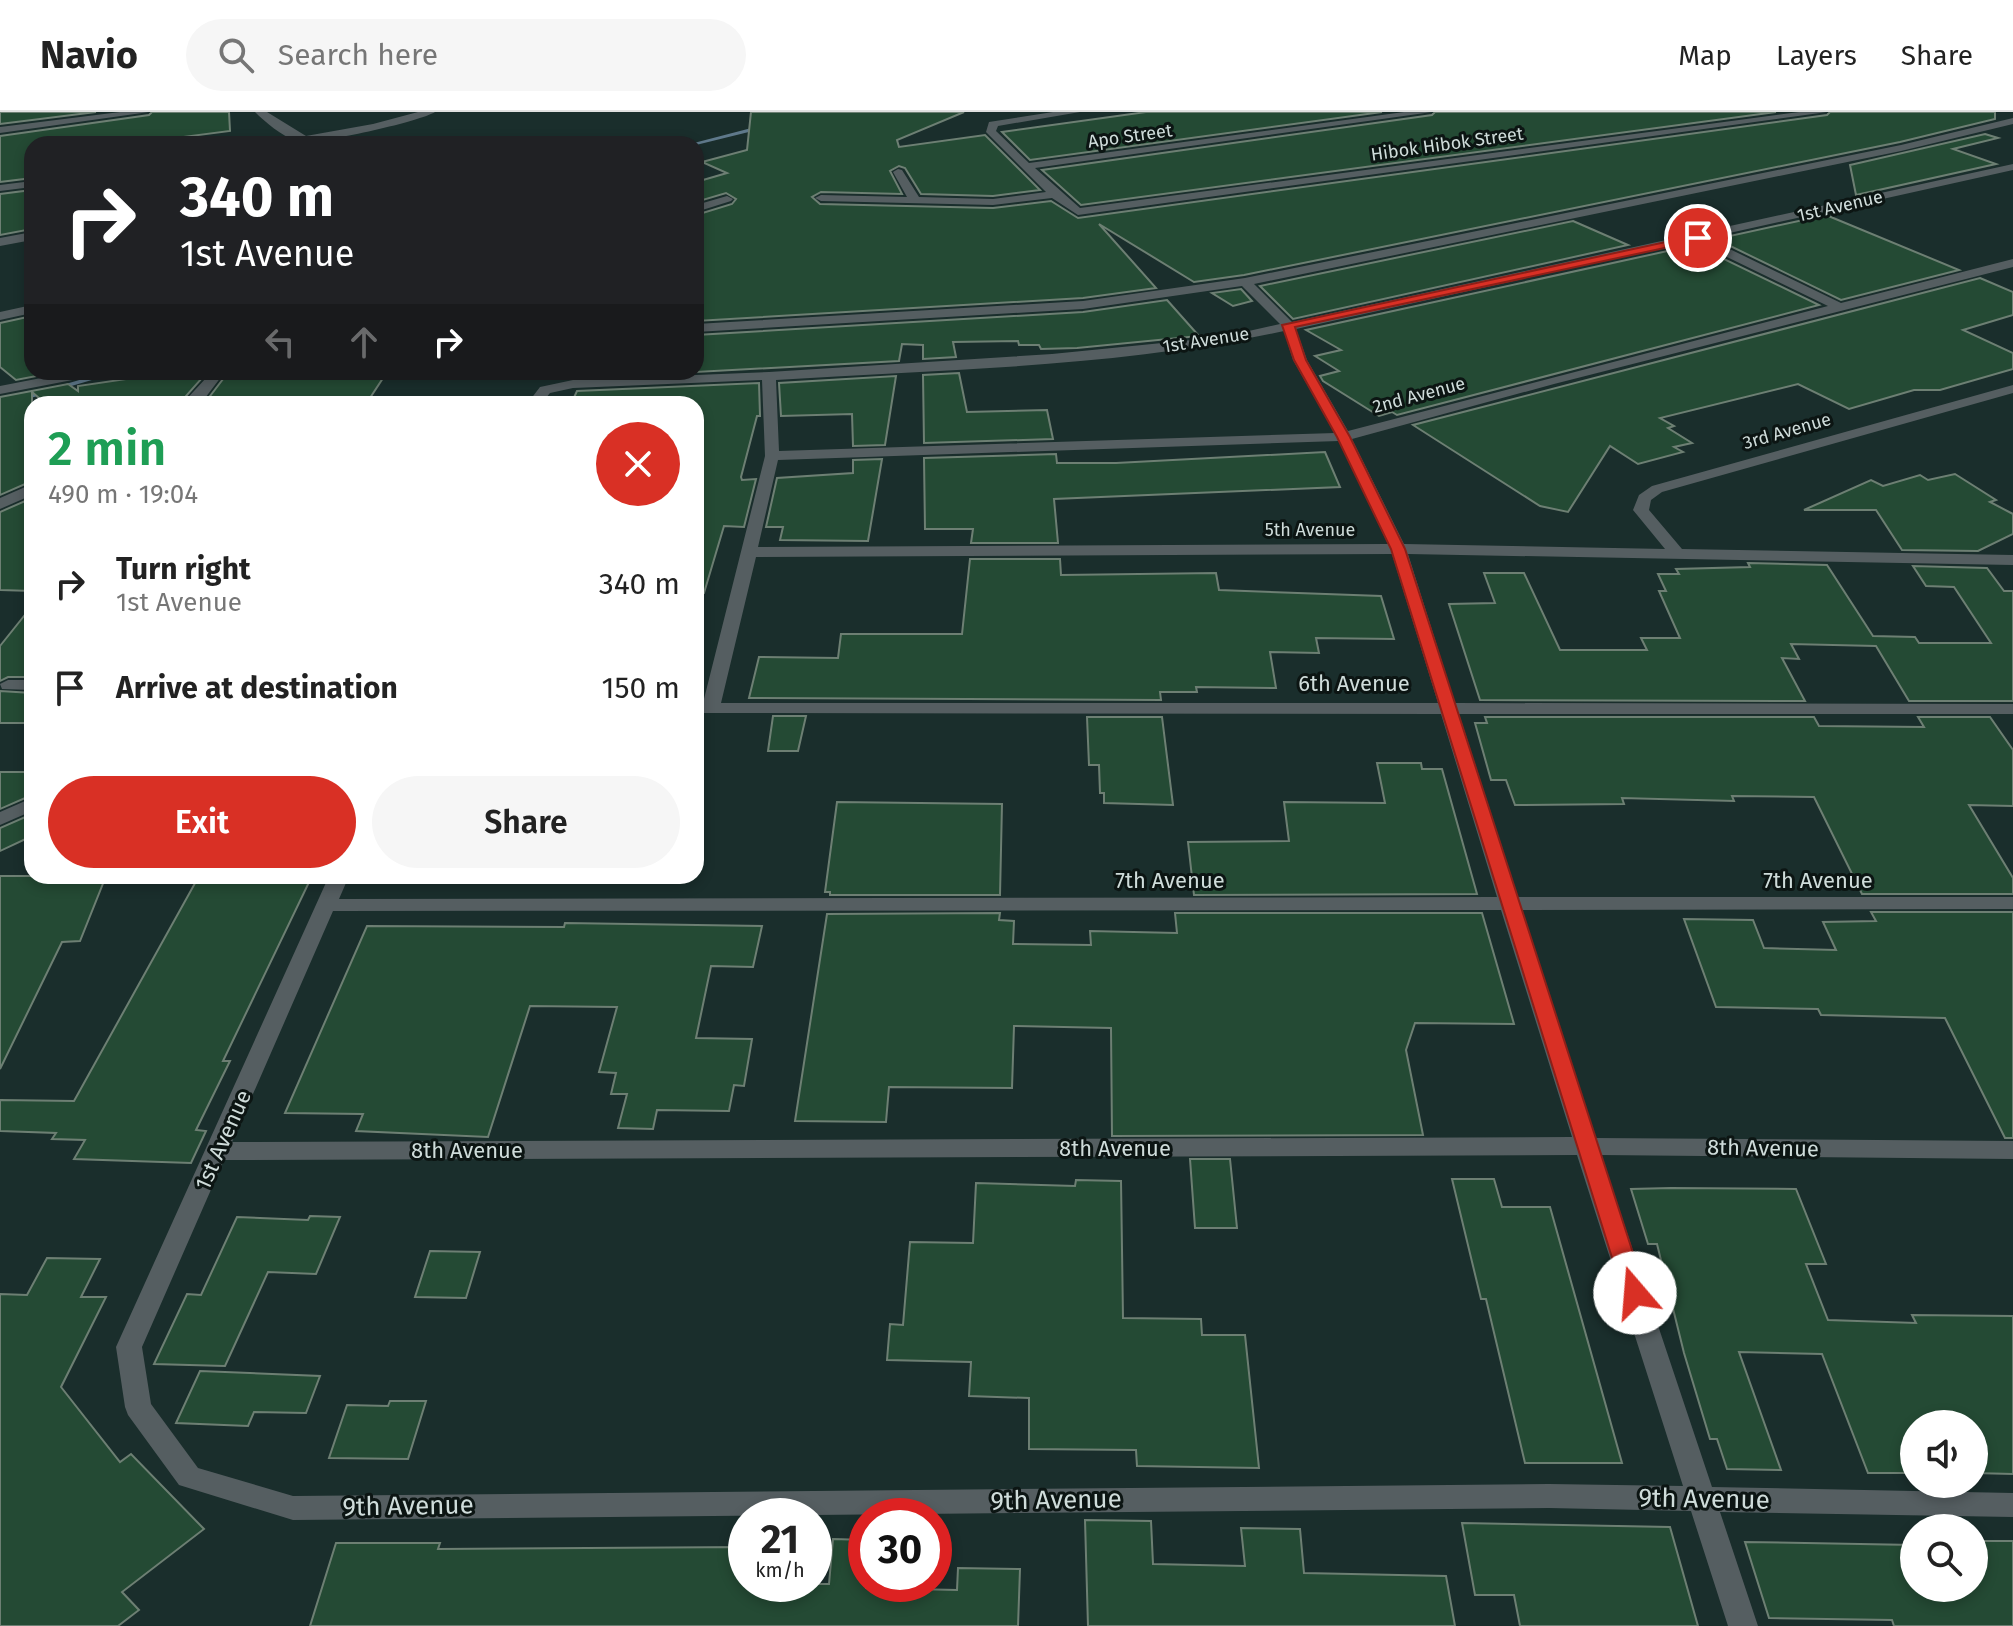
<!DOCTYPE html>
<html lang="en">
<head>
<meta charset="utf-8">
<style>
  body { margin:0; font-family:"Fira Sans",sans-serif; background:#f6f6f6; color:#222; height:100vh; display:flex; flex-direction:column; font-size:30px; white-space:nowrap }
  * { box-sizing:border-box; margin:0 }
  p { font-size:26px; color:#767676 }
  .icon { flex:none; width:44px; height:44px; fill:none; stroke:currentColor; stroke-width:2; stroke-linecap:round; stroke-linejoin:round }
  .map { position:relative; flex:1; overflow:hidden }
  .drawer { position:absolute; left:24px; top:284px; width:680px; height:488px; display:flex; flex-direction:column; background:#fff; border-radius:24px; box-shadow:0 4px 12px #0003 }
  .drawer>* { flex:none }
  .guide { position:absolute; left:24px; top:24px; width:680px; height:244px; border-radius:24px; box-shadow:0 4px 12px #0003; background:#202124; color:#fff; overflow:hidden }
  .controls { position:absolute; left:1900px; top:1298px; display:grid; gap:16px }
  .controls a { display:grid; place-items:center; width:88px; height:88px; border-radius:50%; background:#fff; box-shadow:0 4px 12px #0003; font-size:40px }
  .speed { position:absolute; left:728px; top:1386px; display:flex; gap:16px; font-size:40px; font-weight:700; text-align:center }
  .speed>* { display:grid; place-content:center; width:104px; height:104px; border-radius:50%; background:#fff; box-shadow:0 4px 12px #0003; line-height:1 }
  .speed small { font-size:20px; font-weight:400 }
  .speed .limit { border:12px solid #d22; background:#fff; color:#111 }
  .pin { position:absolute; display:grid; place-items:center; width:68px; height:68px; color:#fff; margin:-34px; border:4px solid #fff; border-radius:50%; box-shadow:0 2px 8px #0007 }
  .me { position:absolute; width:88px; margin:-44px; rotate:342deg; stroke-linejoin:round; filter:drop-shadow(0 0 6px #0008) }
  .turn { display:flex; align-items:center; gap:28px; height:168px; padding:0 24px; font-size:36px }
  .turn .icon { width:104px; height:104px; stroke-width:2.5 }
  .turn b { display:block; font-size:56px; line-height:68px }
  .lanes { display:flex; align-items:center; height:76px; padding:0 24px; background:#0003; justify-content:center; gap:40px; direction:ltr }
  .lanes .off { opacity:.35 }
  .round { display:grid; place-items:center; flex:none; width:84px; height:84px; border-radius:42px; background:#f6f6f6 }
  .head { display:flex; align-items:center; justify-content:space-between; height:136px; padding:0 24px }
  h1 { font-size:48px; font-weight:600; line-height:60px; color:#1e9e55 }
  .action { display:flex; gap:16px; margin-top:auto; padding:16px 24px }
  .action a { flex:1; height:92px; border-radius:48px; background:#d93025; color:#fff; font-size:32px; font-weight:600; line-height:92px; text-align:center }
  .action a+a { background:#f6f6f6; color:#222 }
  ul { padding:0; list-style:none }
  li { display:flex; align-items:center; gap:24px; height:104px; padding:0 24px }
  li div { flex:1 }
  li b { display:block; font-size:30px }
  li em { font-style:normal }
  header { display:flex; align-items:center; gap:48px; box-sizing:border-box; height:112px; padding:0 40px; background:#fff; border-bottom:2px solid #e0e0e0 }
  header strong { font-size:38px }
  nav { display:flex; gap:44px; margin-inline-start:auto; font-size:28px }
  .search { width:560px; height:72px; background:#f6f6f6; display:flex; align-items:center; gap:20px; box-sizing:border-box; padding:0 28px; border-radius:44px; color:#767676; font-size:30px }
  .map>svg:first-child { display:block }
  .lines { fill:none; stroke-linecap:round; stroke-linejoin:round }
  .stream { fill:#5f798b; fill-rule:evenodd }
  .building { fill:#244a34; stroke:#6d7f73; stroke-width:2 }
  .minor { fill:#555e61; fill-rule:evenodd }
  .route { fill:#d93025; stroke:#8d1f18; stroke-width:2 }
  .labels { text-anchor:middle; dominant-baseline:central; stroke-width:6; stroke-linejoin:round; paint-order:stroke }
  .far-street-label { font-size:18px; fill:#cfdcda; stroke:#0c1513 }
  .street-label { font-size:22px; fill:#cfdcda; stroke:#0c1513 }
  .near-street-label { font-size:26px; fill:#cfdcda; stroke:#0c1513 }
</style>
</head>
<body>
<header>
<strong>Navio</strong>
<div class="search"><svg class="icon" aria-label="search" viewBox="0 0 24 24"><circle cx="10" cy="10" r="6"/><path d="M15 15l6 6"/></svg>Search here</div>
<nav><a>Map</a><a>Layers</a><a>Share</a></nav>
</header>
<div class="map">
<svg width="2013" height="1514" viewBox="0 0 2013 1514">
  <rect width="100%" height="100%" fill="#1a2e2c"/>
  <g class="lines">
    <g class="stream">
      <path d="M763 13 765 16 696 33 690 32Z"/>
      <path d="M107 260H119L0 295V291Z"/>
    </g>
  </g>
  <g class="building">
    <path d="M0 0H96L0 12Z"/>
    <path d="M152 0H229L230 19 152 29 153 32H32V66L0 70V24L149 3Z"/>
    <path d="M751 0H964L897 28 899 35 985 23 1040 78 993 84 921 82 905 56 899 54 890 59 902 82 821 80 812 85 820 92 993 96 1051 89 1078 106 1827 3 1830 0H1995V7L1900 30 1244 163 1194 170 1099 112 1156 176 1083 186 696 209V103L732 92 736 87 726 81 696 90V70L727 61 702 50 747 38Z"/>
    <path d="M1146 0H1382L1030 48 1002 20Z"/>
    <path d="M1435 0H1776L1081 93 1042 58 1432 3Z"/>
    <path d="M1985 22 1998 26 1953 37 1996 52 1856 83 1850 53Z"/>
    <path d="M32 78V117L0 123V82Z"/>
    <path d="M1826 103 1959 158 1841 188 1716 127Z"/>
    <path d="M1573 109 1628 133 1293 207 1260 174Z"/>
    <path d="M1695 133 1819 193 1397 303 1392 300 1379 304 1323 269 1320 264 1339 259 1315 244 1341 238 1306 218Z"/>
    <path d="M1980 166 2013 180V203L1963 218 2013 241V257L1940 278H1914L1849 297 1798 272 1660 306 1674 314 1668 316 1692 331 1674 335 1683 340 1638 352 1610 334 1568 400 1540 394 1413 313Z"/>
    <path d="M1241 177 1252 189 1233 194 1212 181Z"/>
    <path d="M1167 188 1199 224 1077 236 1041 237 1039 233H1019L1018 229 953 230 956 245 923 247V233L902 232 899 249 696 260V223L1083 200Z"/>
    <path d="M32 204V260L52 261 16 268 0 255V211Z"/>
    <path d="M174 260H200L203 265 179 292H46L32 280V369L0 383V285L68 272 78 279V274Z"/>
    <path d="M221 260H387L366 292H204L223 267Z"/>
    <path d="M959 261 967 300 1047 298 1053 327 924 331 923 263Z"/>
    <path d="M896 264 885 333 853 334 852 302 781 304 779 271Z"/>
    <path d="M759 271 760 304H757L741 365 742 368 756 367 744 415 724 414 704 481 696 480V292H571L577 279Z"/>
    <path d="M1325 340 1340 375 1054 387 1058 431H971L973 417H925L924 346 1056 342 1057 351H1116Z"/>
    <path d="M882 347 868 429 780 428 783 415H766L777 366 853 361V348Z"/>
    <path d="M1955 362 1996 388 1990 390 2013 402V422L1978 439 1902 438 1876 398H1804L1871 368 1883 374 1920 363 1928 368Z"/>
    <path d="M32 386V410L27 417 32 418V479L0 478V400Z"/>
    <path d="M970 447H1060L1061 463 1216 461 1219 478 1381 484 1394 527 1316 526 1319 541 1270 540 1276 576 1196 575 1197 580H1160L1161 588 749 586 759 545 838 546 841 522H962Z"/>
    <path d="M1748 451 1827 453 1873 524 1915 525 1919 531H1991L1954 475 1926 474 1913 454 1987 456 2004 479H2013V589H1909L1876 534 1791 532 1799 547 1782 546 1805 589 1480 588 1449 492 1495 491 1484 461H1524L1560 538H1647L1641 526H1680L1659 479H1666L1658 462H1679L1676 457 1750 455Z"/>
    <path d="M32 494V565H8L0 569V534Z"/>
    <path d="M0 579 32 581V611H0Z"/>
    <path d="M773 604H806L798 639H768Z"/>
    <path d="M1087 605H1162L1173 693 1104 691V681H1100L1099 653H1089Z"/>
    <path d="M1485 605H1814L1819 614 1924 615 1918 605H1990L2013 638V694L1969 693 2013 766V782H1862L1814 685 1732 684 1734 689 1622 686 1624 692 1515 693 1506 668H1491L1475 611H1487Z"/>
    <path d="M1377 651H1421L1422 657H1442L1477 782 1194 783 1188 730 1289 729 1284 690 1385 691Z"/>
    <path d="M0 660H32V683L0 697Z"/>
    <path d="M837 690 1002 692 1000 783H830V780H825Z"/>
    <path d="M32 702V724L0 739V716Z"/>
    <path d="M0 764H106L80 829 62 830 0 957Z"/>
    <path d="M199 764H312L223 949H230L196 1018 206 1019 191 1051 74 1047 85 1028 52 1027 56 1021 0 1019V988L74 989Z"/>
    <path d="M1871 800H2013V1026H2005L1945 906 1821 903 1818 897 1716 895 1684 807 1753 808 1764 836 1836 838 1823 810 1876 809Z"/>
    <path d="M1000 801 999 808 1014 809 1013 832 1091 833 1090 819 1177 821 1175 801H1482L1514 912 1415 911 1406 938 1423 1023 1112 1024 1111 916 1014 914 1012 976 889 975 886 1010 795 1009 827 802Z"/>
    <path d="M565 811 762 814 753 855 711 854 696 926 752 927 744 974 734 973 729 999 657 998 653 1017 618 1016 627 982H611L616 961 599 960 617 895 530 894 488 1025 356 1019 363 1002 285 1001 367 814 564 815Z"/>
    <path d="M1190 1047H1230L1237 1116H1195Z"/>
    <path d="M1452 1067H1494L1502 1095H1550L1622 1351H1525L1486 1187H1481Z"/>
    <path d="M1076 1068 1121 1069 1123 1206 1201 1207 1202 1223H1245L1259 1356 1137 1354 1136 1338 1029 1337V1286L969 1284 971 1250 887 1248 890 1212 903 1213 910 1130 973 1131 976 1071 1075 1074Z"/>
    <path d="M1671 1076 1796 1077 1826 1152H1806L1828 1208 1916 1211 1912 1203 2013 1204V1362L1974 1361V1312H1914V1361H1868L1822 1242 1739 1240 1781 1358 1727 1357 1717 1327H1710L1684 1241 1657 1132H1648L1631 1077Z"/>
    <path d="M310 1104 340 1105 316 1162 268 1160 225 1254 154 1252 187 1182 201 1183 237 1105 308 1108Z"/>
    <path d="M430 1139 480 1140 466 1186 415 1185Z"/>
    <path d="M47 1146 100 1147 81 1185H106L61 1275 120 1350 131 1342 204 1417 122 1480 139 1498 118 1514H0V1182L27 1183Z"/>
    <path d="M200 1259 320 1264 306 1301 254 1300 248 1314 176 1311Z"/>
    <path d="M390 1289H426L408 1347 329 1346 347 1293 388 1294Z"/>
    <path d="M1085 1408 1151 1409 1153 1452 1245 1454 1241 1416 1300 1417 1304 1461 1446 1464 1455 1514H1088Z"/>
    <path d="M1462 1411 1670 1415 1698 1514H1520L1514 1483H1475Z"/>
    <path d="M833 1427 866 1428V1476L957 1478 958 1456 1020 1457 1018 1514H310L336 1431H440L438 1437 746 1435V1472H829Z"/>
    <path d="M1974 1429H2013V1514H1894L1892 1508 1769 1506 1745 1430 1914 1433V1476H1974Z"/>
  </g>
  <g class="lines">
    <g class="minor">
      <path d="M120 0H149L0 21V15Z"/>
      <path d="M255 0H267L306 24 373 12 418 0H435C419 10 312 34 296 29 282 24 265 10 255 0Z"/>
      <path d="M1053 0H1080L998 14 996 19 1029 51 1404 0H1432L1035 56 1080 96 1799 0H1827L1078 103 1052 86 993 93 821 89 815 86 821 83 907 85 893 60 898 57 902 58 919 85 993 87 1046 80 986 20 989 10Z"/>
      <path d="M2013 6V12L1901 39 1254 172 1292 210 2013 52V58L1707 126 1841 191 2013 147V155L1554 272 1352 327 1404 432 1665 437 1633 398 1639 383 1652 374 2013 273V281L1662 380 1651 388 1649 398 1682 437 2013 443V453L1408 442 1455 591 2013 592V602H1459L1518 785H2013V797L1522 798 1595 1026 2013 1029V1047L1601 1043 1712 1375 2013 1381V1405L1720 1400 1758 1514H1728L1691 1399 1549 1396 293 1408 179 1373 128 1303 125 1295 116 1235 329 764H349L339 787 1497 785 1441 602 696 601V591H703L765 344 762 268 573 276 550 281 541 292H527L540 275 573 268 769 260 1052 242 1222 225 1280 212 1242 174 1083 197 696 220V212L1083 189 1245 166 1901 33ZM1694 129 1828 194 1348 319 1307 248 1296 217ZM1284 219 1293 248 1335 321 779 339 776 268C944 257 1118 256 1284 219ZM1339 329 1388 432 758 435 778 348ZM1392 442 1438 591H721L756 445ZM1501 798 1572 1025 232 1030 333 799ZM1577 1043 1683 1374 1549 1372 293 1384 198 1356 151 1292 142 1235 224 1048Z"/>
      <path d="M32 69V75L0 79V73Z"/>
      <path d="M727 84 733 87 731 89 696 100V93Z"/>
      <path d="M32 120V128L0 134V126Z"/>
      <path d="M32 193V201L0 208V200Z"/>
      <path d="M72 260H100L93 264 0 282V274Z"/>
      <path d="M203 260H217L221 265 202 290 182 292 207 265Z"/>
      <path d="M32 372V383L0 397V386Z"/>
      <path d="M8 568H32V578L2 577 0 572Z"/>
      <path d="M32 686V699L0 713V700Z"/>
    </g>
  </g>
  <path class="route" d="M1698 123 1702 124V128L1295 215 1306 248 1350 325 1405 437 1646 1181 1643 1188 1635 1190 1627 1188 1623 1181 1391 437 1337 325 1294 248 1282 213Z"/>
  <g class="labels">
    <g class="far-street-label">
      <text transform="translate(1130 24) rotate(-8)">Apo Street</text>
      <text transform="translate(1447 32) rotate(-8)">Hibok Hibok Street</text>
      <text transform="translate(1840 94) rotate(-13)">1st Avenue</text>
      <text transform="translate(1206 228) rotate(-9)">1st Avenue</text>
      <text transform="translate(1419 283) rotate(-15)">2nd Avenue</text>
      <text transform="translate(1787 319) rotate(-16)">3rd Avenue</text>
      <text x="1310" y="418">5th Avenue</text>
    </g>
    <g class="street-label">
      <text x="1354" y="571">6th Avenue</text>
      <text x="1170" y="768">7th Avenue</text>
      <text x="1818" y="768">7th Avenue</text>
      <text transform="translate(223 1028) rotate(-66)">1st Avenue</text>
      <text x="1115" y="1036">8th Avenue</text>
      <text transform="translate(1763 1036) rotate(1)">8th Avenue</text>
      <text x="467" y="1038">8th Avenue</text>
    </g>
    <g class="near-street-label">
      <text transform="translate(1704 1387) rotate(1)">9th Avenue</text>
      <text transform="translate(1056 1388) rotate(-1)">9th Avenue</text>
      <text transform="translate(408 1394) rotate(-1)">9th Avenue</text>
    </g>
  </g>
</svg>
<div class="controls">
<a><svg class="icon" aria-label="sound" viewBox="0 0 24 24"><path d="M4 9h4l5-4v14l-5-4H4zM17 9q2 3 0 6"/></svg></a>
<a><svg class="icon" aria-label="search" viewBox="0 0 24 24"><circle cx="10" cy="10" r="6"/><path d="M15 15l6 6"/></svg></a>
</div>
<div class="speed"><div>21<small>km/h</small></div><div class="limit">30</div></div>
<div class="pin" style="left:1698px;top:126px;background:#d93025"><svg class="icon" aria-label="arrive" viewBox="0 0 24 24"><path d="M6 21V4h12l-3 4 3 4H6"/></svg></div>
<svg class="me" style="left:1635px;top:1181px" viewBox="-20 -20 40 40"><circle r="19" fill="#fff"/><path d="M0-13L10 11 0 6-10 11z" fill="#d93025"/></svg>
<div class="guide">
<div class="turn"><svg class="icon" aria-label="right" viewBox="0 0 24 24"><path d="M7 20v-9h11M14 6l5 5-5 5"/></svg><div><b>340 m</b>1st Avenue</div></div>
<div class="lanes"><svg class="icon off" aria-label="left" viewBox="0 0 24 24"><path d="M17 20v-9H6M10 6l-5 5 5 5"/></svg><svg class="icon off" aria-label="ahead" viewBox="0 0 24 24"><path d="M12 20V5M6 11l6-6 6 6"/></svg><svg class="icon" aria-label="right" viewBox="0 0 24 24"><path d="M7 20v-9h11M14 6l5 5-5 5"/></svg></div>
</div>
<section class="drawer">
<div class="head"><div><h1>2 min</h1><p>490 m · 19:04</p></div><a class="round" style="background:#d93025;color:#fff"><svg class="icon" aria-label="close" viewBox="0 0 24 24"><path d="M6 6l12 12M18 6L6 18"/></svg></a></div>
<ul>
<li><svg class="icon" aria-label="right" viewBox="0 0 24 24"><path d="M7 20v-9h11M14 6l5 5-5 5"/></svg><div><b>Turn right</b><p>1st Avenue</p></div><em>340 m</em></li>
<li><svg class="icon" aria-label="arrive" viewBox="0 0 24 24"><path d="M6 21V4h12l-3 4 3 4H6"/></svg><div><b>Arrive at destination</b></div><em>150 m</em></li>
</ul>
<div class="action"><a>Exit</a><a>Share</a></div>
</section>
</div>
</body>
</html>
